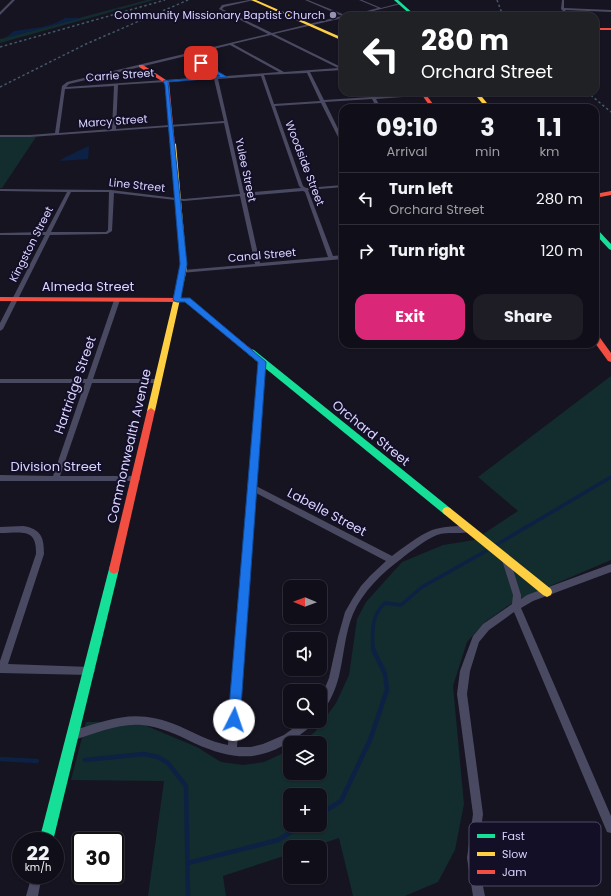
<!DOCTYPE html>
<html lang="en">
<head>
<meta charset="utf-8">
<style>
  body { margin:0; font-family:Poppins,sans-serif; background:#1e1d26; color:#f1f3f6; height:100vh; display:flex; flex-direction:column; font-size:15px; white-space:nowrap }
  * { box-sizing:border-box; margin:0 }
  p { font-size:13px; color:#9c9ca2 }
  .icon { flex:none; width:22px; height:22px; fill:none; stroke:currentColor; stroke-width:2; stroke-linecap:round; stroke-linejoin:round }
  .map { position:relative; flex:1; overflow:hidden }
  .panel { position:absolute; left:339px; top:104px; width:260px; height:244px; display:flex; flex-direction:column; background:#100f19; border-radius:12px; box-shadow:0 1px 3px #0004,0 0 0 1px #302f38 }
  .panel>* { flex:none }
  .banner { position:absolute; left:339px; top:12px; width:260px; height:84px; border-radius:12px; box-shadow:0 1px 3px #0004,0 0 0 1px #302f38; background:#202124; color:#fff; overflow:hidden }
  .needle { width:26px; rotate:271deg }
  .tools { position:absolute; left:283px; top:580px; display:grid; gap:8px }
  .tools a { display:grid; place-items:center; width:44px; height:44px; border-radius:8px; background:#100f19; box-shadow:0 1px 3px #0004,0 0 0 1px #302f38; font-size:20px }
  .speed { position:absolute; left:12px; top:832px; display:flex; gap:8px; font-size:20px; font-weight:700; text-align:center }
  .speed>* { display:grid; place-content:center; width:52px; height:52px; border-radius:50%; background:#100f19; box-shadow:0 1px 3px #0004,0 0 0 1px #302f38; line-height:1 }
  .speed small { font-size:10px; font-weight:400 }
  .speed .limit { border:2px solid #111; border-radius:6px; background:#fff; color:#111 }
  .pin { position:absolute; display:grid; place-items:center; width:34px; height:34px; color:#fff; margin:-17px; border-radius:8px; box-shadow:0 2px 6px #0006 }
  .me { position:absolute; width:44px; margin:-22px; rotate:4deg; stroke-linejoin:round; filter:drop-shadow(0 0 3px #0008) }
  .turn { display:flex; align-items:center; gap:14px; height:84px; padding:0 16px; font-size:18px }
  .turn .icon { width:52px; height:52px; stroke-width:2.5 }
  .turn b { display:block; font-size:28px; line-height:34px }
  .eta { display:flex; justify-content:space-evenly; align-items:center; height:68px; text-align:center }
  .eta b { font-size:24px; font-weight:700; line-height:28px }
  .button { display:flex; gap:8px; margin-top:auto; padding:8px 16px }
  .button a { flex:1; height:46px; border-radius:12px; background:#db2777; color:#fff; font-size:16px; font-weight:700; line-height:46px; text-align:center }
  .button a+a { background:#1e1d26; color:#f1f3f6 }
  ul { padding:0; list-style:none }
  li { display:flex; align-items:center; gap:12px; height:52px; padding:0 16px; border-top:1px solid #302f38 }
  li div { flex:1 }
  li b { display:block; font-size:15px }
  li em { font-style:normal }
  .map>svg:first-child { display:block }
  .green { fill:#132c2d; fill-rule:evenodd }
  .water { fill:#0d2144 }
  .lines { fill:none; stroke-linecap:round; stroke-linejoin:round }
  .stream-far1 { stroke:#0d2144; stroke-width:3.5 }
  .stream { stroke:#0d2144; stroke-width:4.5 }
  .street { fill:#4a4962; fill-rule:evenodd }
  .fast { fill:#16e098; fill-rule:evenodd }
  .slow { fill:#ffcf43; fill-rule:evenodd }
  .jam { fill:#f24e42; fill-rule:evenodd }
  .rail { stroke:#43596b; stroke-width:1.5; stroke-dasharray:2.5 2.5; stroke-linecap:butt }
  .route { fill:#1a73e8; stroke:#114b97 }
  .poi-dot { fill:#9591b1; stroke:#130f26; stroke-width:1.5 }
  .labels { text-anchor:middle; dominant-baseline:central; stroke-width:4; stroke-linejoin:round; paint-order:stroke }
  .far-poi-label { font-size:11px; fill:#d9d4ff; stroke:#130f26; text-anchor:end }
  .far-street-label { font-size:11px; fill:#d9d4ff; stroke:#130f26 }
  .street-label { font-size:13px; fill:#d9d4ff; stroke:#130f26 }
  .key { fill:#130f26; stroke:#4e4a67; stroke-width:1 }
  .key-label { font-size:11px; fill:#d9d4ff }
</style>
</head>
<body>
<div class="map">
<svg width="611" height="896" viewBox="0 0 611 896">
  <rect width="100%" height="100%" fill="#161421"/>
  <g class="green">
    <path d="M147 0H154L0 43V39Z"/>
    <path d="M0 135 36 137 2 188H0Z"/>
    <path d="M611 376V560L515 601 485 622 467 642 453 686 464 804 455 850 438 882 405 896H353L339 838 312 847H290V854L223 876 226 896H148L164 781 71 780 86 722H137L197 747 221 762 243 765 264 762 290 750V773H320V743H300L315 732 336 703 349 675 357 619 366 602 402 562 443 545 474 540 518 511 478 477ZM290 795H320V825H290Z"/>
  </g>
  <g class="water">
    <path d="M65 18H82L5 38 14 31 42 27 56 23Z"/>
    <path d="M89 146 88 159 59 161C61 159 86 147 89 146Z"/>
  </g>
  <g class="lines">
    <g class="stream-far1">
      <path d="M496 545 611 477"/>
      <path d="M373 650C372 633 371 615 385 603L401 605 422 587 486 551"/>
    </g>
    <g class="stream">
      <path d="M0 759 37 761"/>
      <path d="M85 760 144 754 158 757 168 763 186 786 188 896"/>
      <path d="M320 814 341 801 370 740 387 690 385 674 373 649"/>
      <path d="M188 863 278 840 303 825"/>
    </g>
    <g class="street">
      <path d="M12 0H15L0 15V12Z"/>
      <path d="M249 0H254L224 7 222 9 272 33 342 16 305 0H308L345 15 343 16V18L274 34 343 68V70L310 72 324 100 371 97 368 92H372L375 97 441 92H459L457 93 376 99 381 108H377L372 99 325 102 343 139V144L341 143 321 103 275 106 303 186 306 188 343 185V187L308 190 333 256 343 255V259L181 273 180 272 183 270 255 264 240 196 184 201 114 193 112 231 107 234 50 235 3 329 0 331V323L45 235H0V233L46 232 67 192 0 191V189L111 190 184 199 240 194 224 123 30 137H0V135H30L55 133 62 86 67 82 268 34 219 9 222 5ZM271 35 338 68 284 72 233 44ZM230 45 279 72 226 76 189 55ZM186 56 221 76 66 87 69 84ZM307 73 320 101 274 104 264 75ZM261 76 299 186 301 188 244 193 218 79ZM214 79 224 121 116 129 118 85ZM114 86 112 129 59 133 65 89ZM303 191 305 192 328 257 260 263 245 196ZM71 192H109L108 230 106 232H51Z"/>
      <path d="M359 0H362L381 8 400 3 401 4 353 16H348L378 8Z"/>
      <path d="M562 0H564V8L611 10V12L565 10 571 16H568L561 9Z"/>
      <path d="M117 298 120 300 93 379H159L162 381 159 383H92L60 476H136L139 477 140 479 139 481H0V475L53 476 85 383H0V379H87L114 300Z"/>
      <path d="M262 360 265 362 256 486 392 556C404 547 418 536 432 530 444 526 457 526 470 526L473 527 474 529 473 531C461 535 448 531 437 535 426 539 410 552 401 559 382 573 363 591 353 614 345 633 344 655 339 676 336 689 330 701 323 712L320 714V700L329 678 338 637 345 612 353 598 361 586 370 576 386 561 256 493 237 747H251L263 744 284 735 303 721H316L314 724C271 759 245 766 194 743 178 735 161 727 142 725 119 723 96 733 74 740L71 738 69 735 71 732 74 730C115 718 136 708 179 726 195 733 210 742 228 745L249 489 247 487 249 485 259 362Z"/>
      <path d="M23 526C41 529 44 537 44 554L8 664 90 667 93 668 95 671 93 674 90 675 0 673V661L36 554C37 527 21 533 0 533V527Z"/>
      <path d="M506 557 509 558 510 560 521 595V599L527 595 611 564V572L533 601 521 608 611 816V833L607 832 514 612 489 630 479 642 470 671 467 694 483 814 477 858 485 896H473L467 858 473 814 457 694 460 671 473 636 483 624 512 604 513 595 502 560 503 558Z"/>
      <path d="M32 875H42L38 896H26Z"/>
    </g>
    <g class="fast">
      <path d="M394 0H398L416 16H412Z"/>
      <path d="M595 228 597 229 611 244V250L609 249 595 234Z"/>
      <path d="M251 349 254 350 450 508 452 511 450 514 447 515 444 514 248 354 247 352Z"/>
      <path d="M114 564 118 566 119 569 53 841H39L109 569 110 566Z"/>
    </g>
    <g class="slow">
      <path d="M251 0H256L343 38V41Z"/>
      <path d="M473 92H478L491 108H486Z"/>
      <path d="M173 142 176 144 187 268 155 411 151 414 147 411 181 268 170 144Z"/>
      <path d="M447 507 450 508 551 589 552 592 551 595 547 597 543 595 444 514 442 511 444 508Z"/>
    </g>
    <g class="jam">
      <rect x="595" y="28" width="16" height="2"/>
      <path d="M139 65H143L169 82 175 145 170 144 165 83 139 67Z"/>
      <path d="M420 92H424L436 108H431Z"/>
      <path d="M611 191V195L595 198V194Z"/>
      <path d="M0 297 187 298 255 352 254 354H248L185 302 0 301Z"/>
      <path d="M595 335H598L611 353V362L608 361 595 343Z"/>
      <path d="M151 408 155 411 119 569 118 572 114 574 110 572 109 569 147 411Z"/>
    </g>
    <g class="rail">
      <path d="M497 0 503 16"/>
      <path d="M0 47 165 0"/>
      <path d="M0 87 86 44 188 0"/>
      <path d="M587 92 611 112"/>
    </g>
  </g>
  <path class="route" d="M199 62H202L227 77 168 82 187 264 181 298H190L266 362 240 720 238 724 234 726 230 724 228 720 258 362 185 302H177L173 300 180 264 165 85 163 81 220 76 199 64Z"/>
  <circle class="poi-dot" cx="333" cy="15" r="4"/>
  <g class="labels">
    <g class="far-poi-label">
      <text x="325" y="15">Community Missionary Baptist Church</text>
    </g>
    <g class="far-street-label">
      <text transform="translate(120 75) rotate(-4)">Carrie Street</text>
      <text transform="translate(113 121) rotate(-4)">Marcy Street</text>
      <text transform="translate(305 163) rotate(69)">Woodside Street</text>
      <text transform="translate(246 170) rotate(78)">Yulee Street</text>
      <text transform="translate(137 185) rotate(6)">Line Street</text>
      <text transform="translate(31 244) rotate(-63)">Kingston Street</text>
      <text transform="translate(262 255) rotate(-5)">Canal Street</text>
    </g>
    <g class="street-label">
      <text x="88" y="286">Almeda Street</text>
      <text transform="translate(75 385) rotate(-71)">Hartridge Street</text>
      <text transform="translate(371 433) rotate(39)">Orchard Street</text>
      <text transform="translate(129 446) rotate(-77)">Commonwealth Avenue</text>
      <text x="56" y="466">Division Street</text>
      <text transform="translate(327 512) rotate(28)">Labelle Street</text>
    </g>
  </g>
  <rect x="469" y="822" width="132" height="64" rx="6" class="key"/>
  <rect x="477" y="834" width="18" height="4" fill="#16e098"/>
  <rect x="477" y="852" width="18" height="4" fill="#ffcf43"/>
  <rect x="477" y="870" width="18" height="4" fill="#f24e42"/>
  <g class="key-label">
    <text x="502" y="840">Fast</text>
    <text x="502" y="858">Slow</text>
    <text x="502" y="876">Jam</text>
  </g>
</svg>
<div class="tools">
<a><svg class="needle" viewBox="-14 -14 28 28"><path d="M0-13l5 13h-10z" fill="#e53935"/><path d="M0 13l5-13h-10z" fill="#9c9ca2"/></svg></a>
<a><svg class="icon" aria-label="sound" viewBox="0 0 24 24"><path d="M4 9h4l5-4v14l-5-4H4zM17 9q2 3 0 6"/></svg></a>
<a><svg class="icon" aria-label="search" viewBox="0 0 24 24"><circle cx="10" cy="10" r="6"/><path d="M15 15l6 6"/></svg></a>
<a><svg class="icon" aria-label="layers" viewBox="0 0 24 24"><path d="M12 4l9 5-9 5-9-5zM3 14l9 5 9-5"/></svg></a>
<a>+</a>
<a>−</a>
</div>
<div class="speed"><div>22<small>km/h</small></div><div class="limit">30</div></div>
<div class="pin" style="left:201px;top:63px;background:#d93025"><svg class="icon" aria-label="arrive" viewBox="0 0 24 24"><path d="M6 21V4h12l-3 4 3 4H6"/></svg></div>
<svg class="me" style="left:234px;top:720px" viewBox="-20 -20 40 40"><circle r="19" fill="#fff"/><path d="M0-13L10 11 0 6-10 11z" fill="#1a73e8"/></svg>
<div class="banner">
<div class="turn"><svg class="icon" aria-label="left" viewBox="0 0 24 24"><path d="M17 20v-9H6M10 6l-5 5 5 5"/></svg><div><b>280 m</b>Orchard Street</div></div>
</div>
<section class="panel">
<div class="eta">
<div><b>09:10</b><p>Arrival</p></div>
<div><b>3</b><p>min</p></div>
<div><b>1.1</b><p>km</p></div>
</div>
<ul>
<li><svg class="icon" aria-label="left" viewBox="0 0 24 24"><path d="M17 20v-9H6M10 6l-5 5 5 5"/></svg><div><b>Turn left</b><p>Orchard Street</p></div><em>280 m</em></li>
<li><svg class="icon" aria-label="right" viewBox="0 0 24 24"><path d="M7 20v-9h11M14 6l5 5-5 5"/></svg><div><b>Turn right</b></div><em>120 m</em></li>
</ul>
<div class="button"><a>Exit</a><a>Share</a></div>
</section>
</div>
</body>
</html>
